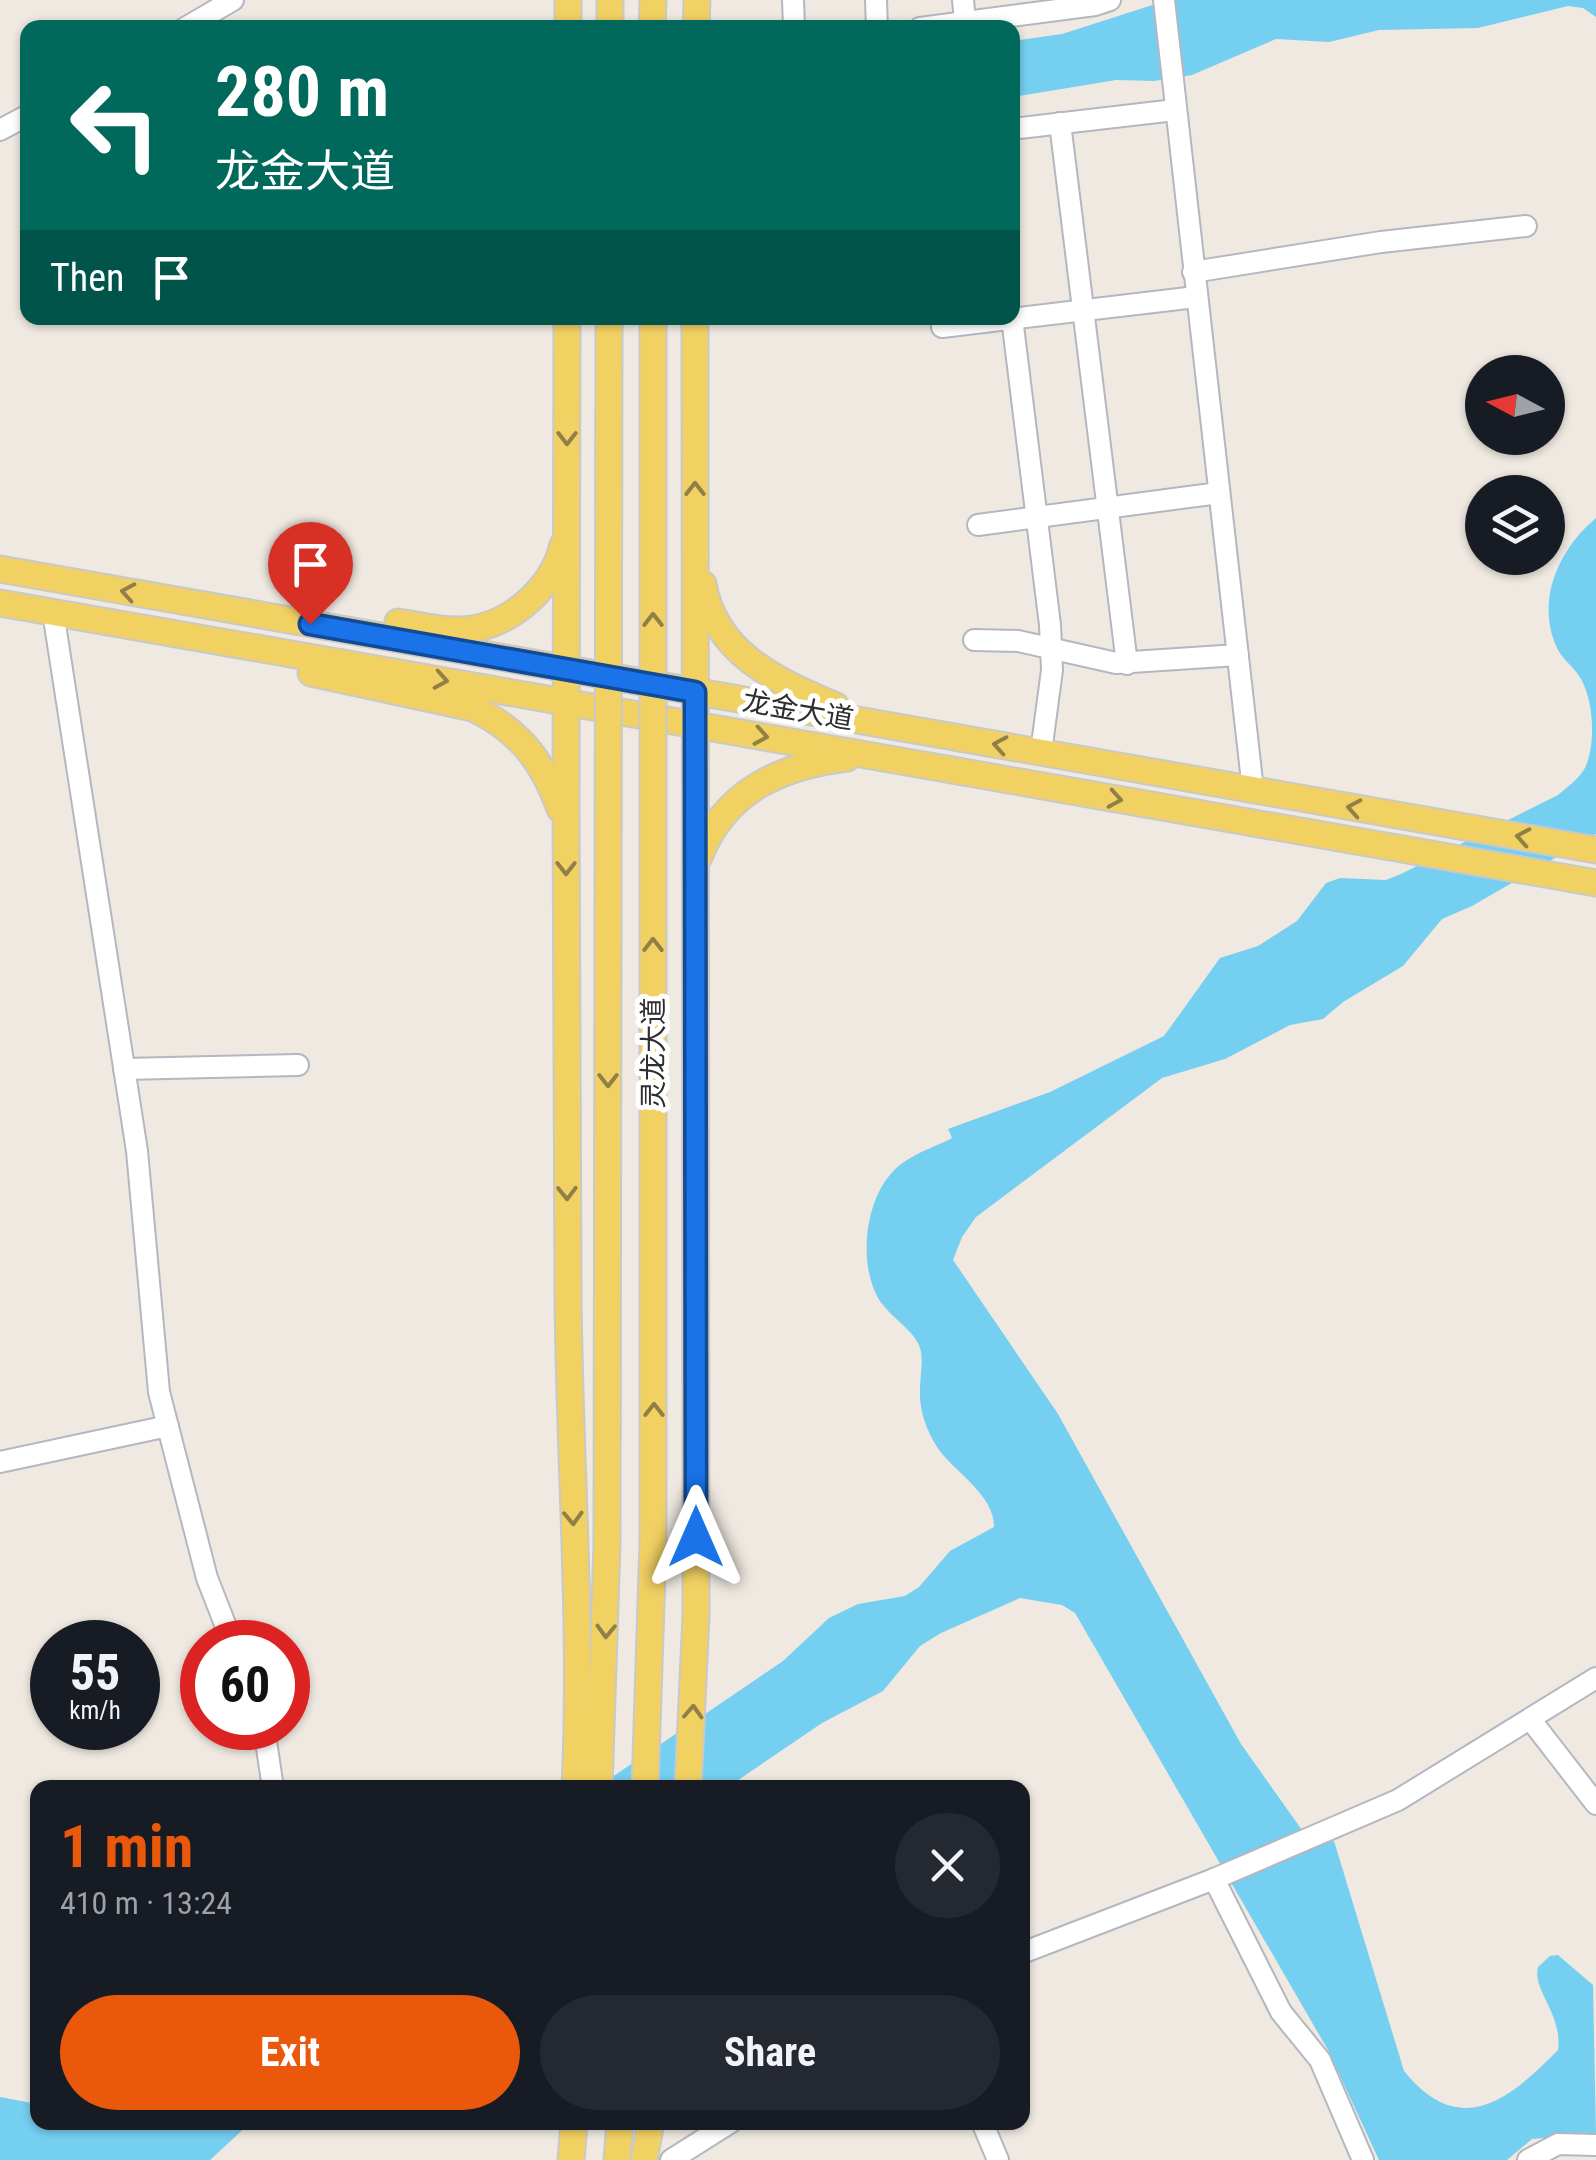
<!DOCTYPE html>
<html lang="en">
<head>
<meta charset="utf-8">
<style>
  body { margin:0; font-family:"Roboto Condensed","Noto Sans SC",sans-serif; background:#242831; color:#f1f3f6; height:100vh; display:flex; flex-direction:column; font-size:38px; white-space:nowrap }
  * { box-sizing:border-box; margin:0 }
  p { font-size:32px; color:#9ea1a6 }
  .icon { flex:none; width:55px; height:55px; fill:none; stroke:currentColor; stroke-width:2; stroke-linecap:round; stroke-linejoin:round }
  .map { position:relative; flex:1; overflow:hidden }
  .side { position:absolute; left:30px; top:1780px; width:1000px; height:350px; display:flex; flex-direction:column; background:#171b24; border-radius:20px; box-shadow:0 2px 8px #0004 }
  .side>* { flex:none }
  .hud { position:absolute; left:20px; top:20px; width:1000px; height:305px; border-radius:20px; box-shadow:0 2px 8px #0004; background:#00695c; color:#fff; overflow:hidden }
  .needle { width:65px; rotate:277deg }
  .tools { position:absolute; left:1465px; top:355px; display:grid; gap:20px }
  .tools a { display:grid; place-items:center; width:100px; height:100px; border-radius:50%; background:#171b24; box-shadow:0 2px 8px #0004; font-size:50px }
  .speed { position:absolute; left:30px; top:1620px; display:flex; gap:20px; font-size:50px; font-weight:700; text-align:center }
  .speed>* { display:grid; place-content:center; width:130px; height:130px; border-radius:50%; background:#171b24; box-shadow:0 2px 8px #0004; line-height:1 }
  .speed small { font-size:25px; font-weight:400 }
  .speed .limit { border:15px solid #d22; background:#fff; color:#111 }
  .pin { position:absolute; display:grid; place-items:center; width:85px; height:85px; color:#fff; margin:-102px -42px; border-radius:50% 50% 50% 0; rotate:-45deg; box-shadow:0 0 10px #0007 }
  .pin .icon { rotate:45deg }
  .me { position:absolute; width:110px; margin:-55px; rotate:0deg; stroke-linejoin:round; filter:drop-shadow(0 0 8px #0008) }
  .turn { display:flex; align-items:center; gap:35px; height:210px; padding:0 30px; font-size:45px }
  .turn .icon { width:130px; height:130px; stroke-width:2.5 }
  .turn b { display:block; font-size:70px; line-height:85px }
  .then { display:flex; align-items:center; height:95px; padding:0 30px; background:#0003; gap:20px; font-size:38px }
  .round { display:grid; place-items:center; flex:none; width:105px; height:105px; border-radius:52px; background:#242831 }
  .summary { display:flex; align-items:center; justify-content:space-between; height:170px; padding:0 30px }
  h1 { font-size:60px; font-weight:700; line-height:75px; color:#ea580c }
  .button { display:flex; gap:20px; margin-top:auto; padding:20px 30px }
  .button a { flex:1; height:115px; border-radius:60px; background:#ea580c; color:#fff; font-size:40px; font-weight:700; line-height:115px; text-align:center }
  .button a+a { background:#242831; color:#f1f3f6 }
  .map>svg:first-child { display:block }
  .water { fill:#75cff0 }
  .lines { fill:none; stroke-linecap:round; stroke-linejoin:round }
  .minor-casing { stroke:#b4b7c1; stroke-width:24 }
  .major-casing { stroke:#c9c9c9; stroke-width:29 }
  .minor { stroke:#fff; stroke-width:20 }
  .major { stroke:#f2d163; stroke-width:25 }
  .major-bridge-casing { stroke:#c9c9c9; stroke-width:29; stroke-linecap:butt }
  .major-bridge { stroke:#f2d163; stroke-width:25 }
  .oneway { stroke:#908048 }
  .route-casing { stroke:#114b97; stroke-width:25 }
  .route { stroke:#1a73e8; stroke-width:18 }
  .labels { text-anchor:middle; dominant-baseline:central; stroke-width:10; stroke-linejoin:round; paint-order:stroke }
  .street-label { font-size:28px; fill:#2e2e2e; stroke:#fff }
</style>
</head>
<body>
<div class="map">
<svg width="1596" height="2160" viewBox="0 0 1596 2160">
  <rect width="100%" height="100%" fill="#efe9e1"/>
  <g class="water">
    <path d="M1168 0H1596V17L1583 8 1568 6 1478 28 1379 30 1329 42 1276 39 1192 75 1154 81 1116 80 1013 97 1012 41 1062 34Z"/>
    <path d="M1596 518V834L1472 906 1442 919 1403 966 1343 1002 1323 1019 1290 1025 1225 1059 1162 1078 976 1217 962 1237 953 1260 1058 1414 1241 1744 1314 1847 1334 1841 1404 2071C1460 2140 1509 2100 1558 2050 1563 2014 1532 1990 1538 1967L1550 1956 1558 1955 1593 1985 1596 2134 1532 2139 1507 2160H1379L1328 2050 1075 1613 1062 1605 1020 1598 941 1633 920 1646 883 1691 822 1723 728 1787 596 1788 783 1661 829 1618 858 1604 905 1596 919 1587 950 1551 994 1527C995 1495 953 1471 937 1447 926 1429 919 1410 920 1389 920 1374 925 1356 918 1343 908 1325 887 1315 877 1296 857 1258 866 1187 904 1162 918 1152 937 1146 952 1138L948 1129 1050 1092 1164 1036 1220 958 1258 946 1297 921 1326 883 1340 878 1386 880 1401 874 1558 795C1567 787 1579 779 1585 768 1596 744 1594 702 1581 679 1574 667 1563 660 1557 648 1535 600 1559 549 1596 518Z"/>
    <path d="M0 2097 37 2104 38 2122 250 2123 210 2160H0Z"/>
  </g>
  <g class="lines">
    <defs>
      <g id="minor">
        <path d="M793 0 794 28"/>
        <path d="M876 0 877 28"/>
        <path d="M963 0 965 21"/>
        <path d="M1164 0 1253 790"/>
        <path d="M185 28 233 0"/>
        <path d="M920 28 1095 5 1110 0"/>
        <path d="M1060 123 1127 664"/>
        <path d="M1012 129 1175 110"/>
        <path d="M0 130 28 115"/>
        <path d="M1193 272 1381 242 1526 226"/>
        <path d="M1012 318 1050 625 1052 670 1041 752"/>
        <path d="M942 327 1196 297"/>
        <path d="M978 525 1219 493"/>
        <path d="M53 612 137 1151 159 1392 207 1578 232 1642"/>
        <path d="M974 640 1018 641 1116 663 1238 655"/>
        <path d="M124 1069 298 1065"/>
        <path d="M0 1462 168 1426"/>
        <path d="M1530 1719 1596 1804"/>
        <path d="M264 1728 273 1788"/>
        <path d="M1214 1879 1281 2012 1320 2060 1363 2160"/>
        <path d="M1022 1953 1214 1879 1398 1800 1596 1678"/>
        <path d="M982 2122 998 2160"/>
        <path d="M671 2160 731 2122"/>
        <path d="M1528 2160 1558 2144 1596 2145"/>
      </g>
      <g id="major">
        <path d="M568 28V0"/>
        <path d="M610 28V0"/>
        <path d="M652 28 653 0"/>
        <path d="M696 28 697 0"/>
        <path d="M567 318C566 642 565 966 568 1290 569 1456 583 1622 575 1788"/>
        <path d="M0 569 1596 850"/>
        <path d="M703 584C715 654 777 681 836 706"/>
        <path d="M0 603 1596 883"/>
        <path d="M398 622C419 625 440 631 461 630 508 628 552 590 563 545"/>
        <path d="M311 673 473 708C520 731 543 761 560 809"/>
        <path d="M699 857C725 791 780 766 847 758"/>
        <path d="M599 1788 607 1543"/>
        <path d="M645 1788 653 1543"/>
        <path d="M688 1788 696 1615 695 318"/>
        <path d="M571 2160 574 2122"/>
        <path d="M617 2160 620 2122"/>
        <path d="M644 2160 651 2122"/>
      </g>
    </defs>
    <use href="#minor" class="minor-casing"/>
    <use href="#major" class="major-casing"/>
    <use href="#minor" class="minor"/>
    <use href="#major" class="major"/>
    <defs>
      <g id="major-bridge">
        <path d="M653 318V1543"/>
        <path d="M607 1543 609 318"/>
      </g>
    </defs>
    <use href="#major-bridge" class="major-bridge-casing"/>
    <use href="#major-bridge" class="major-bridge"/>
  </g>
  <defs><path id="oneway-chevron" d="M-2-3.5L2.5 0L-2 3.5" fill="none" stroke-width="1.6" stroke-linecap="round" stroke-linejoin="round" transform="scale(2.5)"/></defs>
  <g class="oneway">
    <use href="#oneway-chevron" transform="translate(567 438) rotate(90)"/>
    <use href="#oneway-chevron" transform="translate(695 489) rotate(-90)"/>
    <use href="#oneway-chevron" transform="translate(128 592) rotate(-170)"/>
    <use href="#oneway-chevron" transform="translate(653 620) rotate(-90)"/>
    <use href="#oneway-chevron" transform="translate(441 680) rotate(10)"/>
    <use href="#oneway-chevron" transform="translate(761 736) rotate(10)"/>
    <use href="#oneway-chevron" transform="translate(1000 745) rotate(-170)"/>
    <use href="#oneway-chevron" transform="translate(1115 799) rotate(10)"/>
    <use href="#oneway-chevron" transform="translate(1354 808) rotate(-170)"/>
    <use href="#oneway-chevron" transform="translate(1523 837) rotate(-170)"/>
    <use href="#oneway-chevron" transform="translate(566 868) rotate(90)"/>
    <use href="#oneway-chevron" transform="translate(653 945) rotate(-90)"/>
    <use href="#oneway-chevron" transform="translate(608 1080) rotate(90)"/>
    <use href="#oneway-chevron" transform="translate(567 1193) rotate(89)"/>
    <use href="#oneway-chevron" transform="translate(654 1410) rotate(-90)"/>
    <use href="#oneway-chevron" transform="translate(573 1518) rotate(88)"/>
    <use href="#oneway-chevron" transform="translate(606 1631) rotate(92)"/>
    <use href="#oneway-chevron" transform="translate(693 1712) rotate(-87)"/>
  </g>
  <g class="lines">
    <defs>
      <path id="route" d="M310 624 695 692 696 1537"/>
    </defs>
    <use href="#route" class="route-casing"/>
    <use href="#route" class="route"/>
  </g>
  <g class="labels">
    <g class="street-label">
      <text transform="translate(798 710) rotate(10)">龙金大道</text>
      <text transform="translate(653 1053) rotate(-90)">灵龙大道</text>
    </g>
  </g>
</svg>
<div class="tools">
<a><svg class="needle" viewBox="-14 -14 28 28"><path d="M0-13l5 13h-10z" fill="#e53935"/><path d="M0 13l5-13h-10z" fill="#9ea1a6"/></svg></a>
<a><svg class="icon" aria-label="layers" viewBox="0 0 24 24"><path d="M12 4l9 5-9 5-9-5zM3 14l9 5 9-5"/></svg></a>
</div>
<div class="speed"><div>55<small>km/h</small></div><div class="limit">60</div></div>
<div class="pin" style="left:310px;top:624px;background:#d93025"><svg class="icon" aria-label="arrive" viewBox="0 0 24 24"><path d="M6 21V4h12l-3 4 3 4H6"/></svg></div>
<svg class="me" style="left:696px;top:1537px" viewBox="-20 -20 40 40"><path d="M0-17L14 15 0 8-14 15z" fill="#1a73e8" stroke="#fff" stroke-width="4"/></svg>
<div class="hud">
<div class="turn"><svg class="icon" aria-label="left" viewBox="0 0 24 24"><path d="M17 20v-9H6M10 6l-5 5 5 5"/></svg><div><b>280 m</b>龙金大道</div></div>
<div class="then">Then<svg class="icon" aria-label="arrive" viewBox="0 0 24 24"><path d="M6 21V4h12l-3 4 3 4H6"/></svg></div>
</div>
<section class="side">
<div class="summary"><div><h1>1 min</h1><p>410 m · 13:24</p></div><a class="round"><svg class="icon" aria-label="close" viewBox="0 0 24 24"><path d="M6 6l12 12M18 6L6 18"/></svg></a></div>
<div class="button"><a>Exit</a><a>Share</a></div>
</section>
</div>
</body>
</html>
